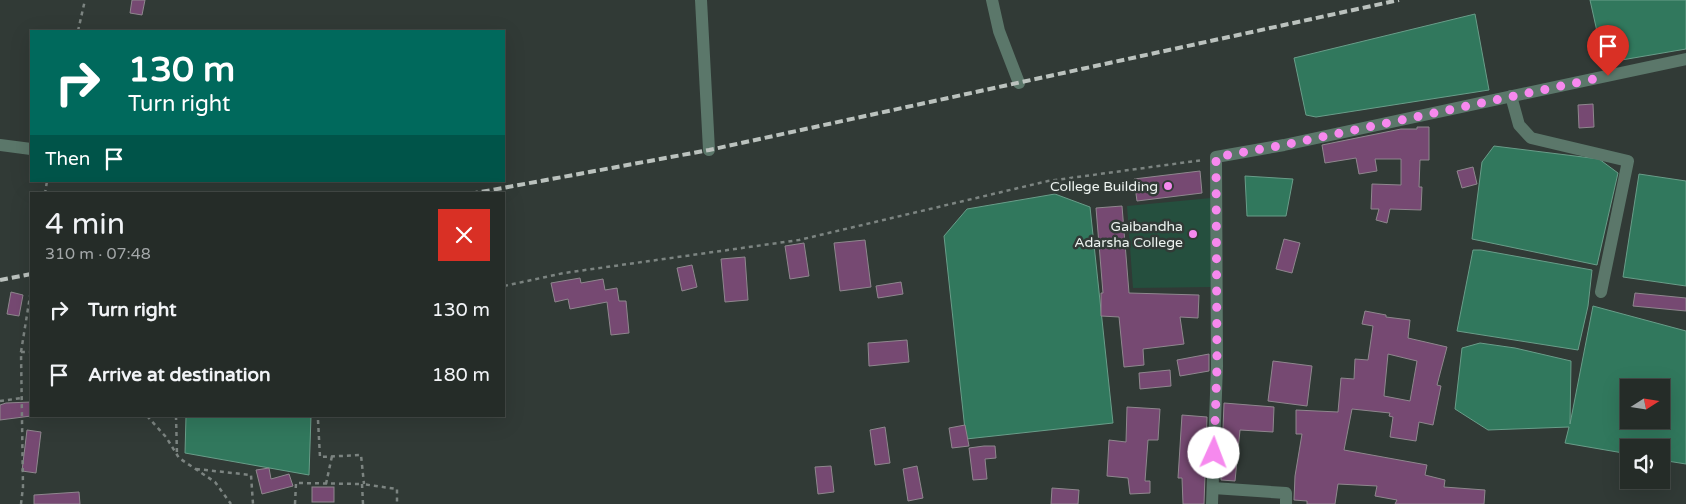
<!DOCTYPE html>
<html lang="en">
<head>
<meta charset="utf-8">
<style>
  body { margin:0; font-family:"Varela Round",sans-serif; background:#2d3430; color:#f1f3f6; height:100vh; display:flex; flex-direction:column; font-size:19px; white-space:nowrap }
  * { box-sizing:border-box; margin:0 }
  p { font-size:16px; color:#a3a7a8 }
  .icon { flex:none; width:28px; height:28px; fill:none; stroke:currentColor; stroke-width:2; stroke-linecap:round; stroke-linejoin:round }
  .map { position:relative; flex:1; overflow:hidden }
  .side { position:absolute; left:30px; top:192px; width:475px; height:225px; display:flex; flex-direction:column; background:#252c28; border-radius:0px; box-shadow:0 5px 20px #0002,0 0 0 1px #424845 }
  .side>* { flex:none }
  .hud { position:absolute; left:30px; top:30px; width:475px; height:152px; border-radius:0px; box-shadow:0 5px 20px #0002,0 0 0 1px #424845; background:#00695c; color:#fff; overflow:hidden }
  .needle { width:32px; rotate:78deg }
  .tools { position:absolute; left:1620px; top:379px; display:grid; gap:10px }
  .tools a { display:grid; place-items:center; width:50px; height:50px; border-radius:0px; background:#252c28; box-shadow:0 5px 20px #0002,0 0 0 1px #424845; font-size:25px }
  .pin { position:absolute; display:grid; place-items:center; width:42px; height:42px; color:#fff; margin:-51px -21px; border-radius:50% 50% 50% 0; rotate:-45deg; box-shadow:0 0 5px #0007 }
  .pin .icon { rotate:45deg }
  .me { position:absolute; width:55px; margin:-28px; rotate:2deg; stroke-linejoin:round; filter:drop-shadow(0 0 4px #0008) }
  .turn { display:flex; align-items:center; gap:18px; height:105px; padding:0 15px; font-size:22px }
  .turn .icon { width:65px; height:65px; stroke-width:2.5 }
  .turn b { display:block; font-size:35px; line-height:42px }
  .then { display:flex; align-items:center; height:48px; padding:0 15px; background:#0003; gap:10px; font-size:19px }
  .round { display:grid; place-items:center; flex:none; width:52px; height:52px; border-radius:0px; background:#2d3430 }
  .overview { display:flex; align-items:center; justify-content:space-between; height:85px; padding:0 15px }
  h1 { font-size:30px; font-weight:600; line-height:38px }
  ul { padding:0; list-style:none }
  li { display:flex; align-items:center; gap:15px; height:65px; padding:0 15px }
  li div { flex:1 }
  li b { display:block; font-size:19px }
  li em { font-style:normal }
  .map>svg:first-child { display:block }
  .green { fill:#254f3e }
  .water { fill:#31785d; stroke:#699d89; fill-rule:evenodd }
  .building { fill:#764972; stroke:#8f878e; fill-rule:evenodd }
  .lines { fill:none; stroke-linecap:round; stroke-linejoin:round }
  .path { stroke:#7c8481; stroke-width:2.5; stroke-dasharray:4 4; stroke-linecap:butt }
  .minor { stroke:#5b776a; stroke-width:12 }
  .rail { stroke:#bbc2be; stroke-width:4; stroke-dasharray:8 4; stroke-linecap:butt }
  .route { stroke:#f689ee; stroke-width:9; stroke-dasharray:0 16.2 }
  .poi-dot { fill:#f689ee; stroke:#313a36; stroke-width:2 }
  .labels { text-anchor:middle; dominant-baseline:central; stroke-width:5; stroke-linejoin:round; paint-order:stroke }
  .poi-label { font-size:14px; fill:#edf3f0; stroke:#313a36; text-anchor:end }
</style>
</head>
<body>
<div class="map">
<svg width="1686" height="504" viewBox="0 0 1686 504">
  <rect width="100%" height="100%" fill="#313a36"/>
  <path class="green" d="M1211 198 1213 287 1133 288 1127 206Z"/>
  <g class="water">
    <path d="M1590 0H1686V49L1604 63Z"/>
    <path d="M1475 14 1489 90 1316 117 1306 115 1294 58Z"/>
    <path d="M1494 146 1599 159 1618 173 1597 265 1472 239 1482 162Z"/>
    <path d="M1639 174 1686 181V286L1623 277Z"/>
    <path d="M1245 176 1293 179 1286 216H1247Z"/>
    <path d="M1055 194 1090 207 1113 423 966 439 944 236 967 209Z"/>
    <path d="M1473 250H1481L1592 270 1588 306 1578 350 1457 331Z"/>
    <path d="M1593 306 1686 331V464L1661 460V448H1629V454L1565 443 1569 427 1488 430 1455 409 1462 348 1480 343 1515 348 1571 361 1570 424ZM1629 388H1661V420H1629Z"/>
    <path d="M186 416H311L309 475 185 453Z"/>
  </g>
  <g class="building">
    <path d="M132 0H145L142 15 130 13Z"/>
    <path d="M1593 104 1594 127 1579 128 1578 105Z"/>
    <path d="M1417 127H1429V160H1420L1419 187H1422L1421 210 1390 209 1387 223 1376 220 1379 209H1371L1372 184 1401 185V159H1375L1377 171 1359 174 1356 158 1325 163 1322 145 1401 129H1417Z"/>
    <path d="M1473 167 1477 184 1462 188 1457 171Z"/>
    <path d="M1200 171 1202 193 1137 201 1134 179Z"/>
    <path d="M1122 206 1129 293 1199 295 1198 318 1180 317 1184 344 1143 349 1144 365 1124 367 1119 317 1101 316V293H1103L1096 208Z"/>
    <path d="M1284 239 1300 243 1292 273 1276 269Z"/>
    <path d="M865 240 871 287 840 291 834 243Z"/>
    <path d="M804 243 809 276 790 279 785 246Z"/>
    <path d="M745 257 748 300 725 302 721 259Z"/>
    <path d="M692 265 697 287 682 291 677 268Z"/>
    <path d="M580 278 581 283 603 279 605 290 617 288 619 301H626L629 333 611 335 607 302 570 309 568 299 555 302 551 283Z"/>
    <path d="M901 282 903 294 878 298 876 286Z"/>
    <path d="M11 292 23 295 19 316 7 314Z"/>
    <path d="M1635 293 1686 298V311L1633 306Z"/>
    <path d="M1365 311 1386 315V317L1410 320 1408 338 1447 347 1437 385 1441 386 1433 425 1419 422 1416 441 1390 437 1393 417 1389 416 1390 413 1352 409 1344 450 1427 465 1425 475 1445 480 1444 487 1485 490 1484 504H1395L1397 500 1375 496 1377 486 1338 484 1335 504H1307V501L1294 500 1295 476 1302 434H1296V410L1338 412 1341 378 1354 379 1355 359 1368 360 1373 326 1362 324ZM1388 354 1417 361 1410 401 1384 396Z"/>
    <path d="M907 340 909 362 869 366 868 343Z"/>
    <path d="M1209 354V371L1180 376 1177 360Z"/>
    <path d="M1273 361 1312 366 1307 406 1268 401Z"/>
    <path d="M1170 370 1171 386 1140 389 1139 373Z"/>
    <path d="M31 402V416L0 420V405L6 403Z"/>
    <path d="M1224 403 1274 407 1273 432 1240 430 1235 481 1221 480Z"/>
    <path d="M1127 407 1160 409 1158 440H1148L1145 481H1150V493L1130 494 1128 478 1107 476 1109 440 1126 442Z"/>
    <path d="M1182 415 1207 417 1204 504H1183L1182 478H1178Z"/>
    <path d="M965 425 969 446 952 448 949 428Z"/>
    <path d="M885 427 890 463 875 465 870 430Z"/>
    <path d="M27 430 41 432 36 473 22 471Z"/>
    <path d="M984 446H995L996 458 985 459 987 479 973 480 969 448Z"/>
    <path d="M831 466 834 492 818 494 815 467Z"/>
    <path d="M917 466 923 498 908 501 903 469Z"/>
    <path d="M269 468 271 479 289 474 293 486 262 494 256 470Z"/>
    <rect x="312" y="487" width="22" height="15"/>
    <path d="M1052 488 1079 490 1078 504H1051Z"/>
    <path d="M79 492 80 504H34V495Z"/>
  </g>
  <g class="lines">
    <g class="path">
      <path d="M78 31 85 0"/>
      <path d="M45 194 47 181"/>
      <path d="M504 286 564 273 799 240 1048 181 1203 160"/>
      <path d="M21 352 31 290"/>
      <path d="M0 401 22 398"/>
      <path d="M147 416 166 437 179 458 215 482 231 504"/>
      <path d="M176 416 177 455"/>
      <path d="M318 420 320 457 361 455 364 484"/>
      <path d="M196 469 251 475 253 504"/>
      <path d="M326 484 332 456"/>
      <path d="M21 504 23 487 21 352H31"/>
      <path d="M295 504 296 483 362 484"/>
      <path d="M363 504 362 484 397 489V504"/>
    </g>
    <g class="minor">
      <path d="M701 0 709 150"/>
      <path d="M992 0 999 31 1019 83"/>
      <path d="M1511 96 1519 125 1531 138 1628 161 1601 292"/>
      <path d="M0 145 31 149"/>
      <path d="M1213 488 1286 493V504"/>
      <path d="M1212 504 1217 366 1216 157 1284 145 1686 59"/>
    </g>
    <g class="rail">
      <path d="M470 194 709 150 1399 0"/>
      <path d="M0 280 31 274"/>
    </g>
  </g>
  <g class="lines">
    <path class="route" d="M1214 453 1217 366 1216 157 1284 145 1608 76"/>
  </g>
  <g class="poi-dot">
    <circle cx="1168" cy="186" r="5"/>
    <circle cx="1193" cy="234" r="5"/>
  </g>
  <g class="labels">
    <g class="poi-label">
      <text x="1158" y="186">College Building</text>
      <text x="1183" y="226">Gaibandha<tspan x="1183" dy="16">Adarsha College</tspan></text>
    </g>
  </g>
</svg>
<div class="tools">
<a><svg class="needle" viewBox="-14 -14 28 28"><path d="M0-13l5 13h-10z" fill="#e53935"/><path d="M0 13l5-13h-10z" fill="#a3a7a8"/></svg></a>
<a><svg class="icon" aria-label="sound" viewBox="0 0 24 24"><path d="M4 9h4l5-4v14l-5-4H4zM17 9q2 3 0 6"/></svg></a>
</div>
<div class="pin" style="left:1608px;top:76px;background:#d93025"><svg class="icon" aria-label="arrive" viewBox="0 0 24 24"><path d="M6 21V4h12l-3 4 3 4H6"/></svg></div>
<svg class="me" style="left:1214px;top:453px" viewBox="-20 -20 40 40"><circle r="19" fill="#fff"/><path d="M0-13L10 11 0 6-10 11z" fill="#f689ee"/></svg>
<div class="hud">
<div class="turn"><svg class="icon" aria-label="right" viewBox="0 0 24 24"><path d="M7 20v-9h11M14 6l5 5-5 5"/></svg><div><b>130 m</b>Turn right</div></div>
<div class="then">Then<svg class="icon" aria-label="arrive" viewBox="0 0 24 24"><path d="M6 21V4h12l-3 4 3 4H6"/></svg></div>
</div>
<section class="side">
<div class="overview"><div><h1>4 min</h1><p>310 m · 07:48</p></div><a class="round" style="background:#d93025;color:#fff"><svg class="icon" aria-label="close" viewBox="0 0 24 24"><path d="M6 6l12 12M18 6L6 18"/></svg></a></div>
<ul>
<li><svg class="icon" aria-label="right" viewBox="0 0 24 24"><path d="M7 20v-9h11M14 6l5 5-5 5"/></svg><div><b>Turn right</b></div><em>130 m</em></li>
<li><svg class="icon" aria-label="arrive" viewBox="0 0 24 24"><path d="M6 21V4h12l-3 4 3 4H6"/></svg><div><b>Arrive at destination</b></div><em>180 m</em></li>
</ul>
</section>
</div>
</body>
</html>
